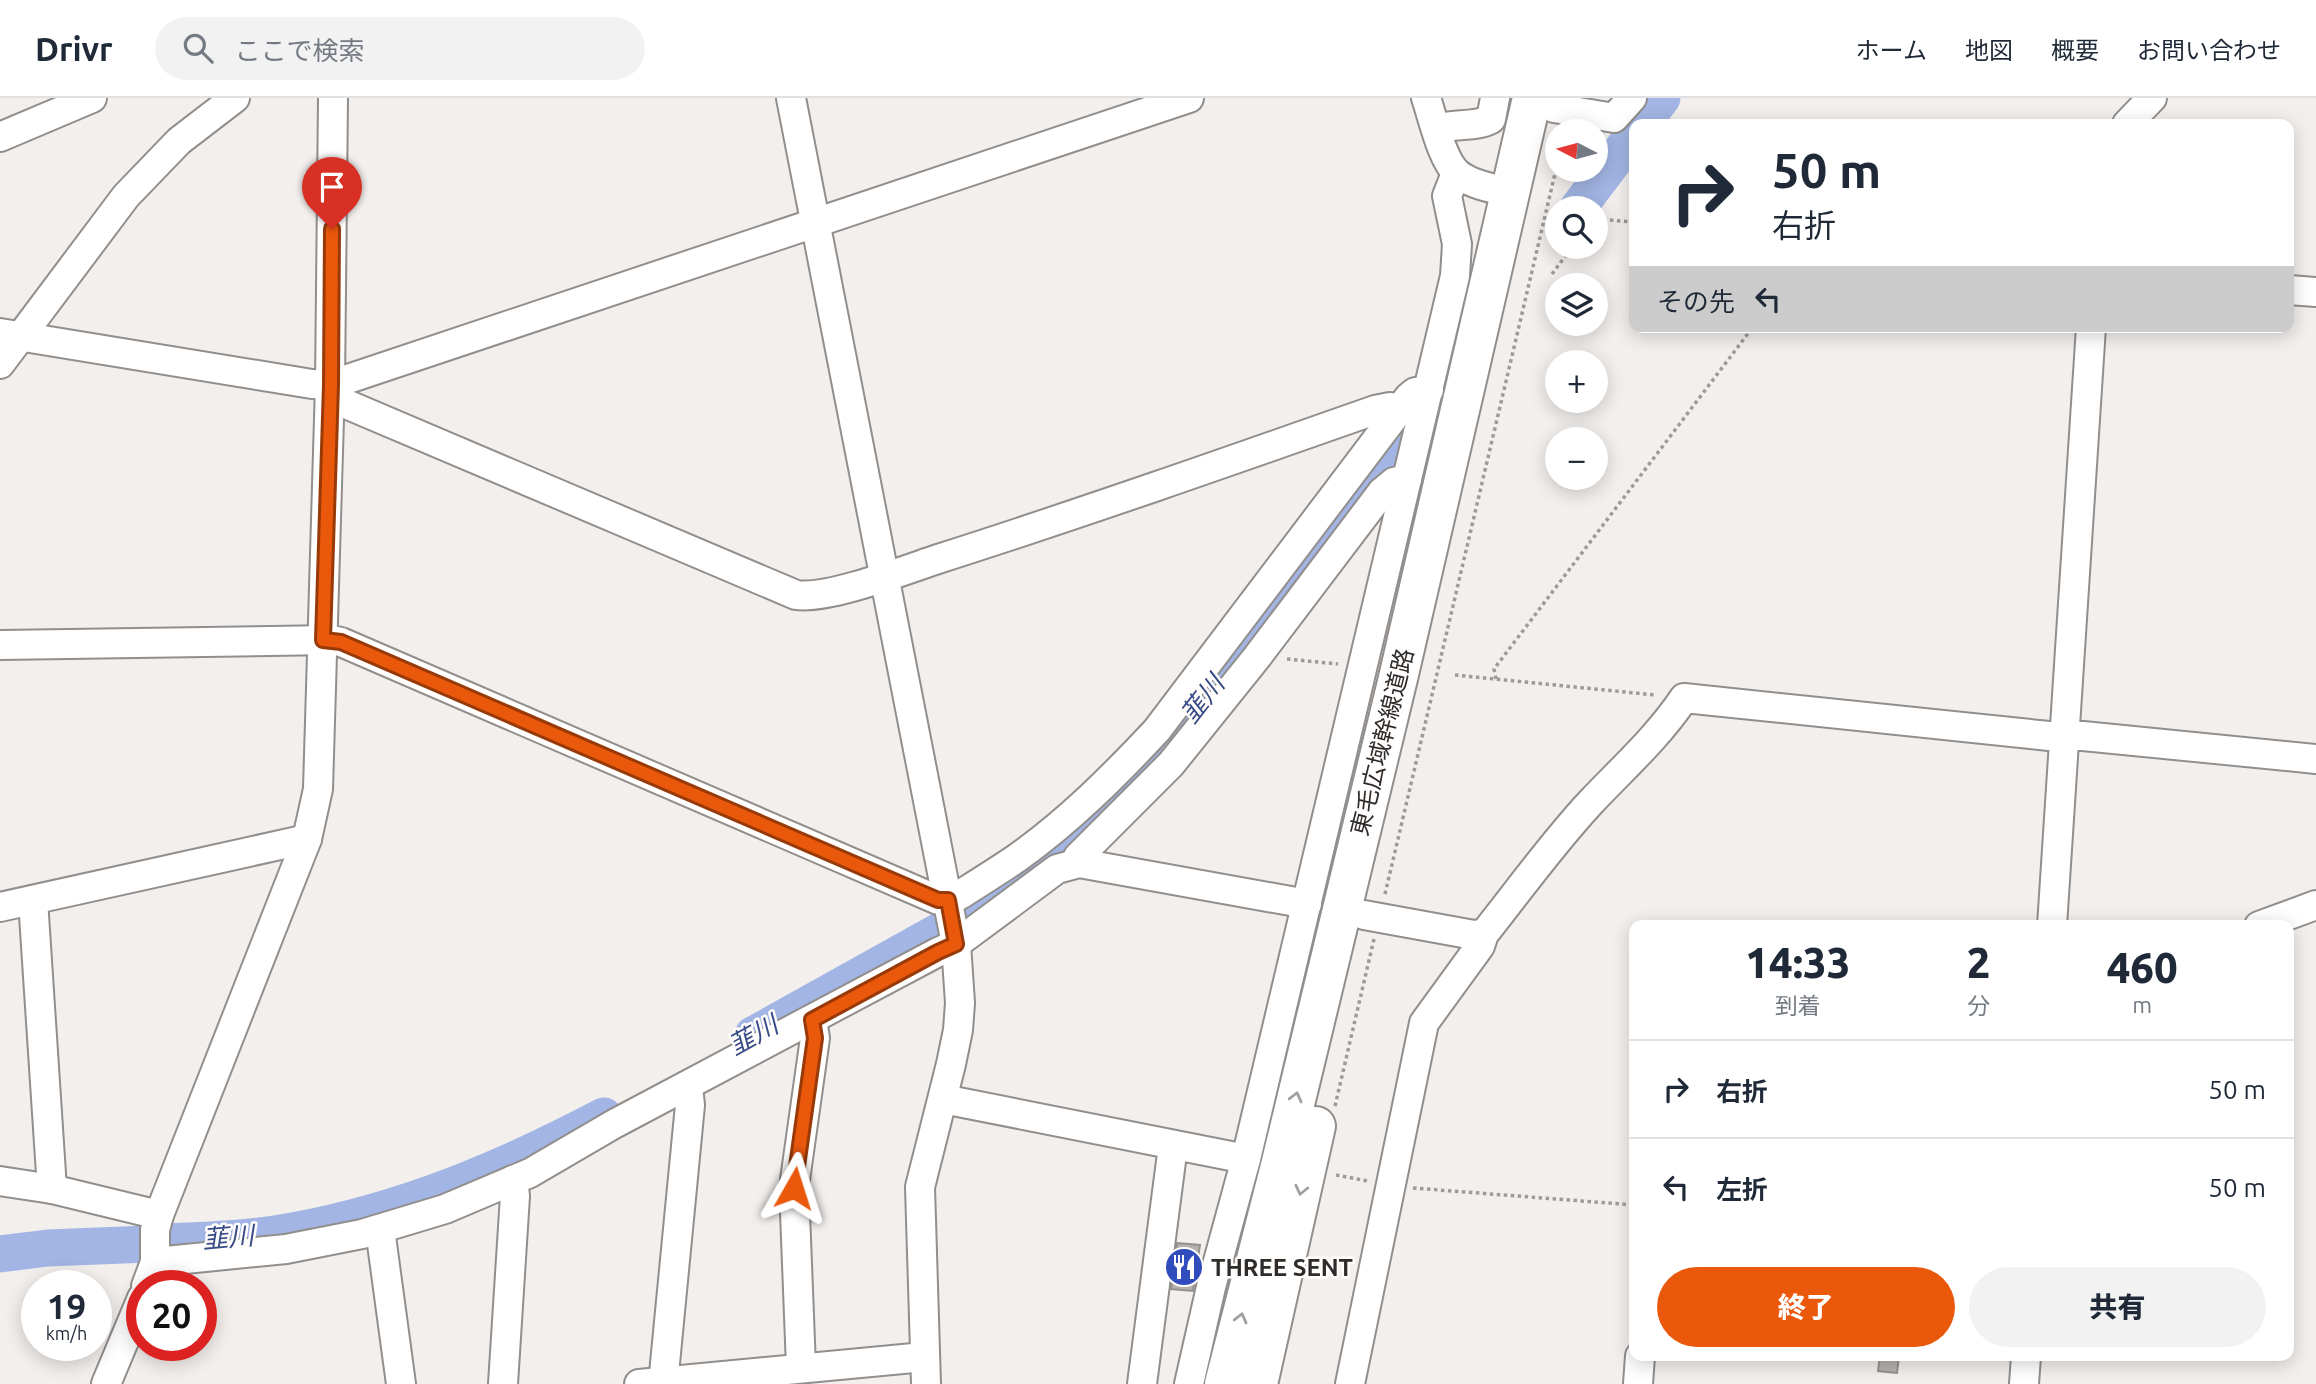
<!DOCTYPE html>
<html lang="ja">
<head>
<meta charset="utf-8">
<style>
  body { margin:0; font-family:Ubuntu,"Noto Sans JP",sans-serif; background:#f2f2f3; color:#1f2937; height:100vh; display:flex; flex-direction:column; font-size:26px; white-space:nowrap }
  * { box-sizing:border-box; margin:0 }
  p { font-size:23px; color:#747a83 }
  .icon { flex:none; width:38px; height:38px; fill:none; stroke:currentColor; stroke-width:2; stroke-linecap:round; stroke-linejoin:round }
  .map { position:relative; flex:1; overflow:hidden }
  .side { position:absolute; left:1629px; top:822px; width:665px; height:441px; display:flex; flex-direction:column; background:#fff; border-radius:14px; box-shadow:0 4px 18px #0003 }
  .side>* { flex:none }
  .guide { position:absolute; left:1629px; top:21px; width:665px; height:214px; border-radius:14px; box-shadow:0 4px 18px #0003; background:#fff; color:#1f2937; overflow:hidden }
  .needle { width:46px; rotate:276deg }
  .tools { position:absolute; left:1545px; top:21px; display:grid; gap:14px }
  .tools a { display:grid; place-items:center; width:63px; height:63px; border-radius:50%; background:#fff; box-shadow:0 4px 18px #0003; font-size:35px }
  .speed { position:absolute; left:21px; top:1172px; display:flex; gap:14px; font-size:35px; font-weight:700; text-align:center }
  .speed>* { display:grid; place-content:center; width:91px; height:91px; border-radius:50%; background:#fff; box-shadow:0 4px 18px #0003; line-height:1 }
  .speed small { font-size:18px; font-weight:400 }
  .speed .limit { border:10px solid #d22; background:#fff; color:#111 }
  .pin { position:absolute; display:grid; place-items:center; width:60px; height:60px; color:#fff; margin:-72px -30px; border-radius:50% 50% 50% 0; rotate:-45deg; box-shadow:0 0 7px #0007 }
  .pin .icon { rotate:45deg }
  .me { position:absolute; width:77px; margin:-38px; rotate:6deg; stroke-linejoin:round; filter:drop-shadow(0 0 5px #0008) }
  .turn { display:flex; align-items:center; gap:24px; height:147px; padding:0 28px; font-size:32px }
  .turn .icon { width:91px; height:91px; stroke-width:2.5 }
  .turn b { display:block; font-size:49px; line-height:60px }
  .then { display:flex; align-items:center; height:66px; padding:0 28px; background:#0003; gap:14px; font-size:26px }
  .eta { display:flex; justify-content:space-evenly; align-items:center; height:119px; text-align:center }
  .eta b { font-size:42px; font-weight:800; line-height:49px }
  .action { display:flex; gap:14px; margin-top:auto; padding:14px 28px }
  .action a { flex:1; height:80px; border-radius:42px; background:#ea580c; color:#fff; font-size:28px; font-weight:800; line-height:80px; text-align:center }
  .action a+a { background:#f2f2f3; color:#1f2937 }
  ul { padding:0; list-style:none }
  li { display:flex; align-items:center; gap:21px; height:98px; padding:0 28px; border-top:2px solid #e0e1e3 }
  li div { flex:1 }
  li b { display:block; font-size:26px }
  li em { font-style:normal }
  header { display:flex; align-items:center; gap:42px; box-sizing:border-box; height:98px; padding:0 35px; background:#fff; border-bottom:2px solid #e0e1e3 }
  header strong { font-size:33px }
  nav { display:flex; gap:38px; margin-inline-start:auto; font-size:24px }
  .search { width:490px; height:63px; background:#f2f2f3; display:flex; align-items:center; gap:18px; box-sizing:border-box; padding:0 24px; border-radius:38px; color:#747a83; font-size:26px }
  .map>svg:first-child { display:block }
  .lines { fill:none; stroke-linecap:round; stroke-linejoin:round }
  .river { stroke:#a2b5e4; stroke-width:37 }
  .building { fill:#b5b1af; stroke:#94918f; stroke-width:2 }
  .minor-casing { stroke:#918e8c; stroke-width:32 }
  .highway-casing { stroke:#918e8c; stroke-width:42 }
  .path { stroke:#9d9a99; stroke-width:3.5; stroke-dasharray:3.5 3.5; stroke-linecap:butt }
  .minor { stroke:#fff; stroke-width:28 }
  .highway { stroke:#fff; stroke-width:38 }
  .oneway { stroke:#a0a0a0 }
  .route-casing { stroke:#983908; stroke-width:18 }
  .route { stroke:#ea580c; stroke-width:12 }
  .labels { text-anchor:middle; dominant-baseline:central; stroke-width:5; stroke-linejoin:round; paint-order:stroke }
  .street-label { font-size:24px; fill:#2d2c2b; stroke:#fffdfc }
  .poi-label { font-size:24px; font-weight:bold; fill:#2d2c2b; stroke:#fffdfc; text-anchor:start }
  .water-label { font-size:26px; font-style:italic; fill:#374b86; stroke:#fffdfc }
</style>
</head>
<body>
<header>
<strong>Drivr</strong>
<div class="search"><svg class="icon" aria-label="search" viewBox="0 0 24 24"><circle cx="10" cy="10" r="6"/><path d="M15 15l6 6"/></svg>ここで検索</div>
<nav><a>ホーム</a><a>地図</a><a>概要</a><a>お問い合わせ</a></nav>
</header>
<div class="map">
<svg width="2316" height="1286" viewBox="0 0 2316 1286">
  <rect width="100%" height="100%" fill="#f3efed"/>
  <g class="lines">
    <g class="river">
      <path d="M1642 26 1662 0"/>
      <path d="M1578 110 1634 36"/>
      <path d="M753 937 938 834 974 812 1055 753 1126 691 1156 660 1218 583 1396 352"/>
      <path d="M165 1144C208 1142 251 1141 293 1133 406 1112 503 1071 604 1018"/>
      <path d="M0 1156 48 1150 148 1146"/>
    </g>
  </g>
  <g class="building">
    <path d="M1177 1145 1200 1147 1193 1193 1171 1191Z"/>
    <path d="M1880 1258H1899L1897 1275 1878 1273Z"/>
  </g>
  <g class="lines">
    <defs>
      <g id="minor">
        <path d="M791 0 956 846 960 905 958 932 951 966 920 1089 926 1286"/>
        <path d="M1426 0C1433 20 1442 63 1458 76 1472 87 1493 90 1510 95"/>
        <path d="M1554 10 1614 20 1632 0"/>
        <path d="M2127 26 2152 0"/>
        <path d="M1436 31C1454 25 1475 30 1491 21L1495 0"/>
        <path d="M0 39 92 0"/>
        <path d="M2289 192 2316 194"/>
        <path d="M0 235 312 286 330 287 1189 0"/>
        <path d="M0 266 126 98 179 43 235 0"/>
        <path d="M330 302 346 306 796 497C827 502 905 472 938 461 1085 414 1230 363 1375 312L1390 309 1401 311"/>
        <path d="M0 547 332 542 341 544 938 802H948L958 798C977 786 998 773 1017 760 1069 723 1114 678 1157 632L1409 299 1415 294 1429 292"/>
        <path d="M1079 765 1078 759 1171 666 1257 559 1382 394 1394 384 1407 381"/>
        <path d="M33 802 52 1091"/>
        <path d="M0 809 307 741"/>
        <path d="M1364 817 1474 837 1484 836"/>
        <path d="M2052 828 2091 229"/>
        <path d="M2259 828 2316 807"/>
        <path d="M943 1001 1246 1061"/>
        <path d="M0 1083 52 1091 159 1117"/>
        <path d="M380 1131 401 1286"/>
        <path d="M155 1164 286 1151 362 1136 445 1111 530 1075 614 1026 938 854 956 846 1057 771 1079 765 1307 806"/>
        <path d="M146 1188 155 1164V1132L159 1117 307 741 318 691 330 287 333 0"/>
        <path d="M801 1269 794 1089 815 940 812 922"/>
        <path d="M106 1286 142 1200"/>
        <path d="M503 1286 515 1098 513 1082"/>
        <path d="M639 1286 924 1259"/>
        <path d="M663 1286 690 1007 688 989"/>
        <path d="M1142 1286 1173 1048"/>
        <path d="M1189 1286 1211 1189 1246 1061 1455 178 1457 146 1447 98 1456 75"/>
        <path d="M1350 1286 1424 925 1480 848 1484 836C1519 792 1552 746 1590 705 1622 671 1658 639 1684 600L2049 638H2083L2316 661"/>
        <path d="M1638 1286 1640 1258"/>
        <path d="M2024 1286 2026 1258"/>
      </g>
      <g id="highway">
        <path d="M1224 1286 1280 1068 1399 576 1532 0"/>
        <path d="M1258 1286 1316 1028"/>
      </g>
    </defs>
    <use href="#minor" class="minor-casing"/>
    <use href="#highway" class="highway-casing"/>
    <g class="path">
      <path d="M1596 121 1634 124"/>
      <path d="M1552 176 1572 149"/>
      <path d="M1287 561 1338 566"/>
      <path d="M1455 577 1655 597"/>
      <path d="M1496 581 1494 571 1753 229"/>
      <path d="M1385 796 1558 63"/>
      <path d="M1335 1008 1374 841"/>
      <path d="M1336 1077 1368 1083"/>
      <path d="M1413 1090 1634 1107"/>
    </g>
    <use href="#minor" class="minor"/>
    <use href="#highway" class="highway"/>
  </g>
  <defs><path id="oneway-chevron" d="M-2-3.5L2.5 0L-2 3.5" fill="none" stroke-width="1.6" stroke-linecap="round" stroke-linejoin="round" transform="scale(1.75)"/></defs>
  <g class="oneway">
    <use href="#oneway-chevron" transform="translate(1296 999) rotate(-76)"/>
    <use href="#oneway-chevron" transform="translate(1301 1092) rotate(103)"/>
    <use href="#oneway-chevron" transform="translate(1241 1220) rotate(-76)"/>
  </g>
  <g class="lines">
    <defs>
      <path id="route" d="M332 131 331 287 323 542 341 544 938 802H948L956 846 938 854 812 922 815 940 794 1090"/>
    </defs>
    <use href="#route" class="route-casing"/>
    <use href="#route" class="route"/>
  </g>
  <defs>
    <symbol id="restaurant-disc" viewBox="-11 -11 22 22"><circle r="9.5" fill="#304cbd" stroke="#fffdfc"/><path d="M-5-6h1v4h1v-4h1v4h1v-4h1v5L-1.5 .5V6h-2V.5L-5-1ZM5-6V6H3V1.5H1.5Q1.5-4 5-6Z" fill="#fff"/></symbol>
  </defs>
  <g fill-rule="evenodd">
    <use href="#restaurant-disc" x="1162" y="1147" width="44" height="44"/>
  </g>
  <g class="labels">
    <g class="street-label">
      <text transform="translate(1382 644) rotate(-76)">東毛広域幹線道路</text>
    </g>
    <g class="poi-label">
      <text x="1211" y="1169">THREE SENT</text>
    </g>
    <g class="water-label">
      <text transform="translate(1202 601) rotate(-52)">韮川</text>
      <text transform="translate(753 937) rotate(-29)">韮川</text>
      <text transform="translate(228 1139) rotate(-5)">韮川</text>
    </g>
  </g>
</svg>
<div class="tools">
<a><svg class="needle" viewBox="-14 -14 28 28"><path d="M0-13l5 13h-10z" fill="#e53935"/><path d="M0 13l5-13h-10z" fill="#747a83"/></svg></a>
<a><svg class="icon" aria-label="search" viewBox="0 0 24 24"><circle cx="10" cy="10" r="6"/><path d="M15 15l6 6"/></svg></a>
<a><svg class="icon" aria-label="layers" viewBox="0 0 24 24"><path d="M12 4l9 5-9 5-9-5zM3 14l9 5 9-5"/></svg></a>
<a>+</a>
<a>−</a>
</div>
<div class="speed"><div>19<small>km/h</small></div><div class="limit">20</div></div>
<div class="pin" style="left:332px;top:131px;background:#d93025"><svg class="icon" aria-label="arrive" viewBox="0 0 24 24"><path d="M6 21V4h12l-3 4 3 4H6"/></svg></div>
<svg class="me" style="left:794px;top:1090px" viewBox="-20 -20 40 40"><path d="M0-17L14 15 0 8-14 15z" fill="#ea580c" stroke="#fff" stroke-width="4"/></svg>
<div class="guide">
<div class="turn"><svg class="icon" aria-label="right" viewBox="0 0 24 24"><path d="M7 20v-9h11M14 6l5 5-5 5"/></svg><div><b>50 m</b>右折</div></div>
<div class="then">その先<svg class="icon" aria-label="left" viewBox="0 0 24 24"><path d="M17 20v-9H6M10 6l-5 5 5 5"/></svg></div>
</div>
<section class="side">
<div class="eta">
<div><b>14:33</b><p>到着</p></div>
<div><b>2</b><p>分</p></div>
<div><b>460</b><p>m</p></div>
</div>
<ul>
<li><svg class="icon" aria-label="right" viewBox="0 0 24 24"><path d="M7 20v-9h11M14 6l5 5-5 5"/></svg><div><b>右折</b></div><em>50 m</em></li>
<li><svg class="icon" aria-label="left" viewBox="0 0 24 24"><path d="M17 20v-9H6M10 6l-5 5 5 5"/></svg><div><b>左折</b></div><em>50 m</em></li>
</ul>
<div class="action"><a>終了</a><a>共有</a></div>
</section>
</div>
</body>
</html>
